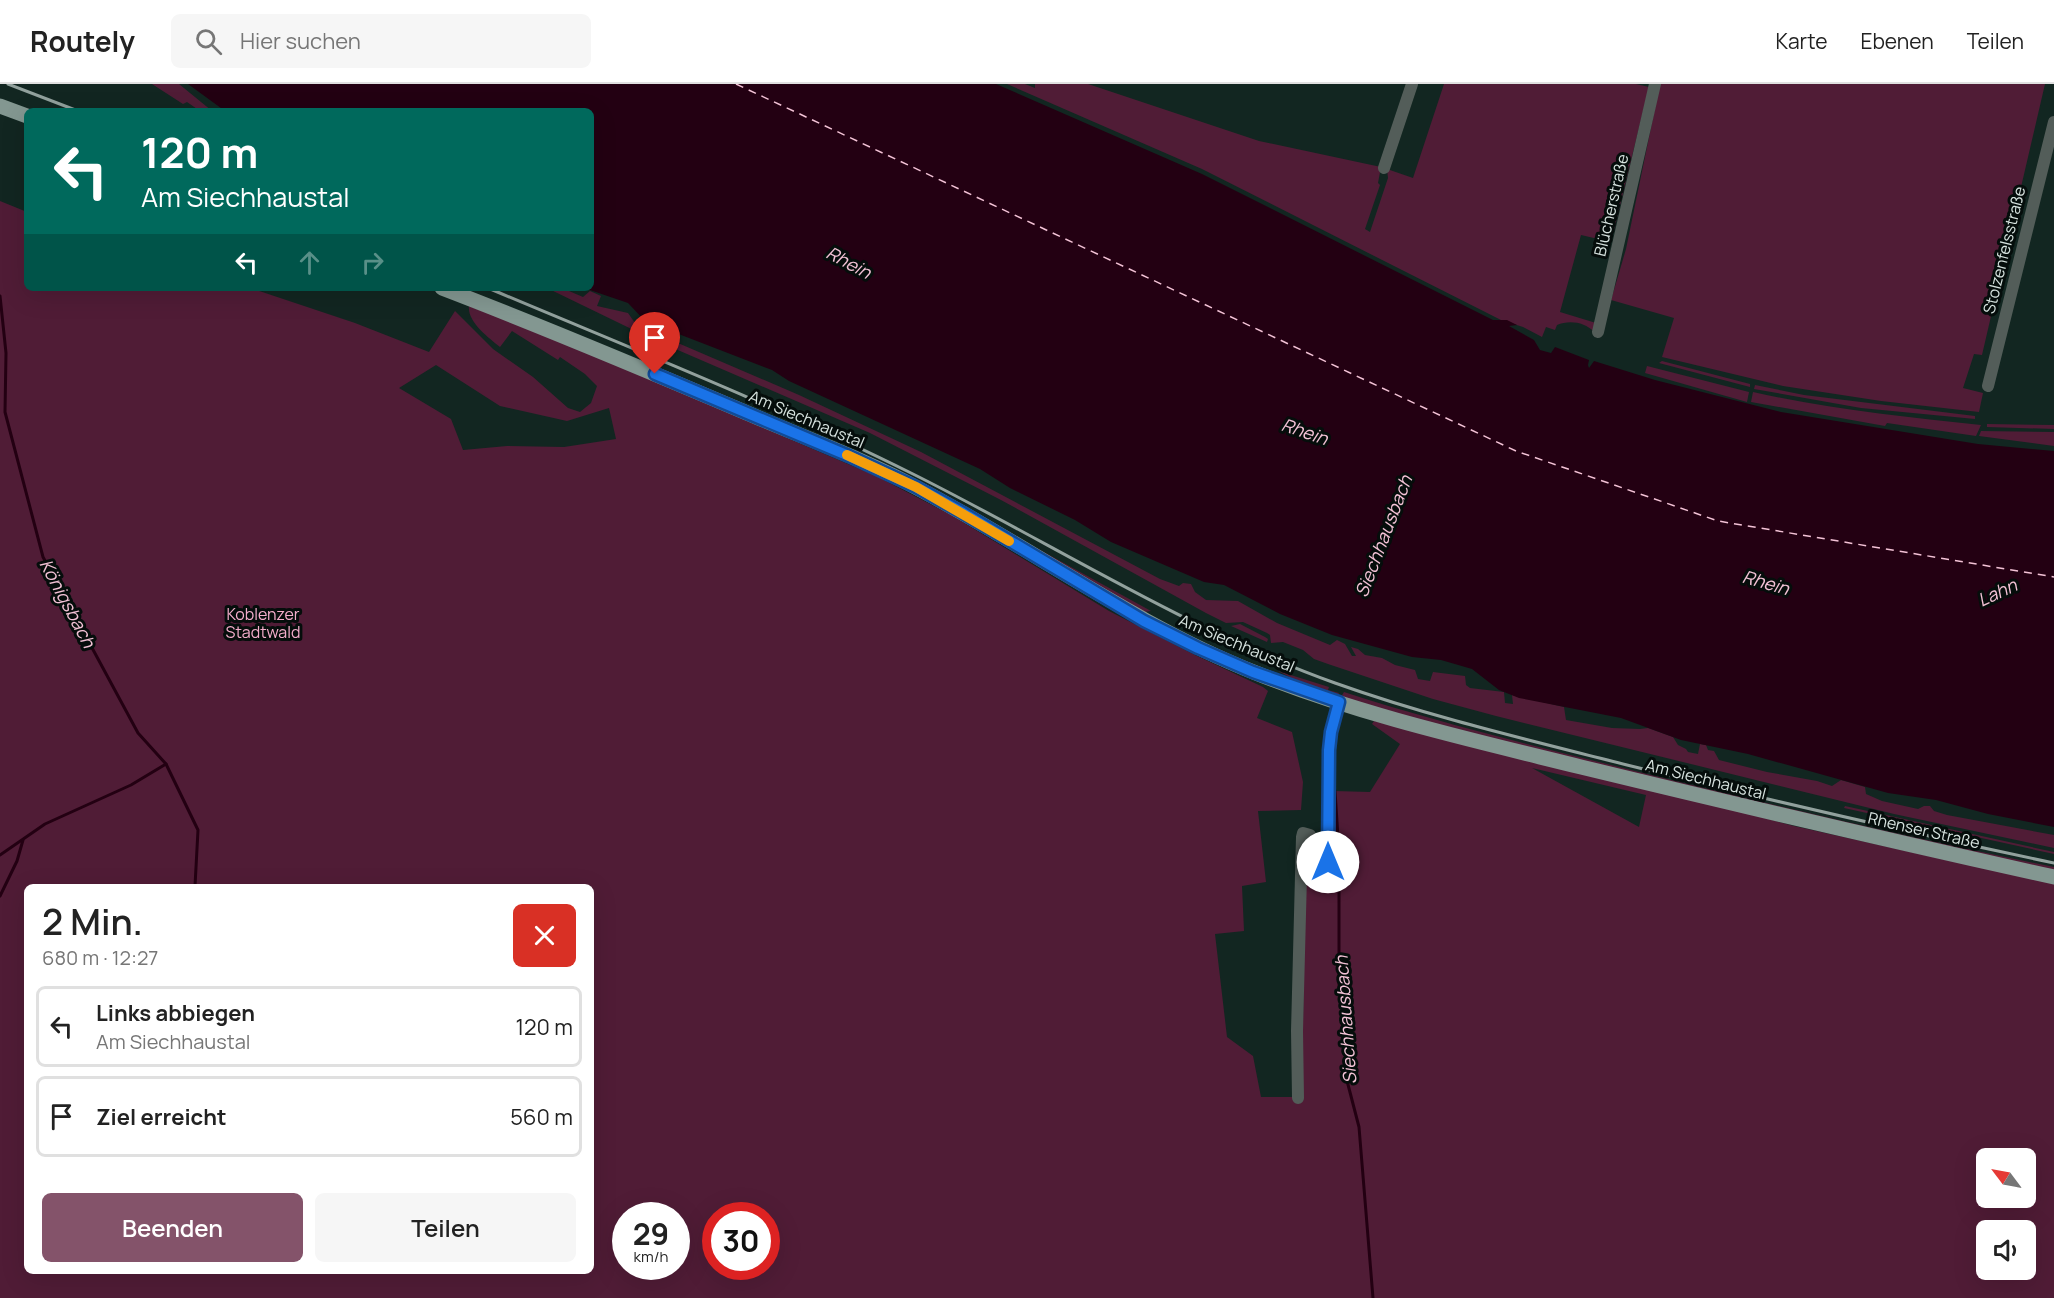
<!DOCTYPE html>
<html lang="de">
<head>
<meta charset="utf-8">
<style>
  body { margin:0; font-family:Manrope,sans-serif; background:#f6f6f6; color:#222; height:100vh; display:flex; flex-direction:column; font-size:22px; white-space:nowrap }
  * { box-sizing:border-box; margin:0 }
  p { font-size:20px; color:#767676 }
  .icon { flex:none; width:33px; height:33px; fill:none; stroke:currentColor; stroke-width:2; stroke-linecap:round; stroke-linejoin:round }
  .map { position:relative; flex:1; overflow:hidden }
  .drawer { position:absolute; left:24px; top:800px; width:570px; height:390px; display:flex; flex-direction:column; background:#fff; border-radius:9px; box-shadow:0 6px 24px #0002 }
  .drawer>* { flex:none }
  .hud { position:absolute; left:24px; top:24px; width:570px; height:183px; border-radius:9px; box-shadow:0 6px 24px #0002; background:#00695c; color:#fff; overflow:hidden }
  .needle { width:39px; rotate:302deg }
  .controls { position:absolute; left:1976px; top:1064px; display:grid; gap:12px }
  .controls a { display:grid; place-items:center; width:60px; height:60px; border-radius:9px; background:#fff; box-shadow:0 6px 24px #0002; font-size:30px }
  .speed { position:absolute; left:612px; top:1118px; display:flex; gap:12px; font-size:30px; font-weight:700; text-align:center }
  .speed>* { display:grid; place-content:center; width:78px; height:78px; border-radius:50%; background:#fff; box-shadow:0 6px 24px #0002; line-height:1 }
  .speed small { font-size:15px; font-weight:400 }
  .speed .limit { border:9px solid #d22; background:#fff; color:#111 }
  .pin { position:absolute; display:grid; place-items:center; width:51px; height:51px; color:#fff; margin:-62px -26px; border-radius:50% 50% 50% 0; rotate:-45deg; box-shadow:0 0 6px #0007 }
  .pin .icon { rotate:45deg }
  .me { position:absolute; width:66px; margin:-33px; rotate:0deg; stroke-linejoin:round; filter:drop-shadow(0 0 4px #0008) }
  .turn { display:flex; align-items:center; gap:21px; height:126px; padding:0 18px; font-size:27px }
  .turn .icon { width:78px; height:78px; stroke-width:2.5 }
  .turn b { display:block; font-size:42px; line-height:51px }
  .lanes { display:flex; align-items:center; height:57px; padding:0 18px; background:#0003; justify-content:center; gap:30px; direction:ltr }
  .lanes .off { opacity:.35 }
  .round { display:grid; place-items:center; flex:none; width:63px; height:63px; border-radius:9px; background:#f6f6f6 }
  .summary { display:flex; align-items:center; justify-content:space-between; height:102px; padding:0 18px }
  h1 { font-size:36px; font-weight:600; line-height:45px }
  .button { display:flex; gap:12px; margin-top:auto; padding:12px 18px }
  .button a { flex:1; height:69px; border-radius:9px; background:#84536a; color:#fff; font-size:24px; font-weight:600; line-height:69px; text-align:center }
  .button a+a { background:#f6f6f6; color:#222 }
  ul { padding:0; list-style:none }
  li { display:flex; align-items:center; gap:18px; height:81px; margin:0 12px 9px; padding:0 6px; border:3px solid #e0e0e0; border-radius:9px }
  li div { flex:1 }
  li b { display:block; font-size:22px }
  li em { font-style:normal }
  header { display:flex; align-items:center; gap:36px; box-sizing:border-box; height:84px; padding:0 30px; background:#fff; border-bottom:2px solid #e0e0e0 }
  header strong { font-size:28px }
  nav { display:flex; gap:33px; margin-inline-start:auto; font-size:21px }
  .search { width:420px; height:54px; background:#f6f6f6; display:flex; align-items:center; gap:15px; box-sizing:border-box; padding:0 21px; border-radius:9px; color:#767676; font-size:22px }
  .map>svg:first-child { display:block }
  .green { fill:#501c36; fill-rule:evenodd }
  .water { fill:#230012 }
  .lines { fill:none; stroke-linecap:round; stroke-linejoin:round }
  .stream { stroke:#230012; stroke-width:3 }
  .ferry { stroke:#f3c2d6; stroke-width:1.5; stroke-dasharray:8 6; stroke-linecap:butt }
  .minor { stroke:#535d59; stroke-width:12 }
  .major { stroke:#839791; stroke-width:15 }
  .rail { stroke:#92a19d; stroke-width:3 }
  .route-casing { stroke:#114b97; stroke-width:15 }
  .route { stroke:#1a73e8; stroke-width:10 }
  .slow { stroke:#f59e0b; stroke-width:10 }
  .labels { text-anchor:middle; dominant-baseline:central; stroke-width:6; stroke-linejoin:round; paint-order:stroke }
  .street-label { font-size:16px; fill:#d6e2de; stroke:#050d0b }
  .park-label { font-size:16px; fill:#f5aecc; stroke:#050d0b }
  .water-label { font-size:18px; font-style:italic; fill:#f3c2d6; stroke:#050d0b }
</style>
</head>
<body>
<header>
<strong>Routely</strong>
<div class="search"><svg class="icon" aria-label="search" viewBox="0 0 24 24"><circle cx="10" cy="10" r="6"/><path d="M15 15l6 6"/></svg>Hier suchen</div>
<nav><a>Karte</a><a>Ebenen</a><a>Teilen</a></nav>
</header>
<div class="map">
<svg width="2054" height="1214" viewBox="0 0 2054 1214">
  <rect width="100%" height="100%" fill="#122621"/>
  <g class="green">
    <path d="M152 0H179L212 27H200L187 18 183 20Z"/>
    <path d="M1007 0H1025L1035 4V0H1088L1259 57 1381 83 1378 99 1380 101 1365 145 1370 148 1388 94 1387 85 1413 94 1444 0H1636L1649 3 1611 158 1581 151 1560 228 1596 239 1594 248C1585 238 1569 236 1557 241L1555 246 1546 243 1542 253 1523 243 1501 236 1202 85Z"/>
    <path d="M1660 0H2045L1982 271 1974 270 1963 304 1983 309 1979 328 1881 317 1783 302 1662 273 1674 234 1611 216 1626 165Z"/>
    <path d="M0 117 27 128V204H250L355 239 429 268 455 227 493 265 533 293 568 324 580 328 591 319 597 302 585 290 560 273 558 276 512 247 500 263C489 254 467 238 469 222L541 249 876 392 951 431 1109 527 1195 571 1263 603 1268 607 1257 634 1292 648 1303 698 1301 726 1258 727 1266 798 1242 802 1244 847 1215 850 1227 953 1253 972 1261 1013H1302L1305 790 1334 791V707L1370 708 1400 660 1372 640 1374 637 1663 707 1794 742 2054 800V1214H0ZM436 281 500 322 567 337 609 324 616 355 564 363 507 362 463 366 451 335 399 304ZM1532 684 1646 711 1639 743ZM27 802H591V1186H27ZM1986 1074H2025V1113H1986ZM626 1131H676V1182H626ZM716 1131H766V1182H716ZM1986 1146H2025V1185H1986Z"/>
    <path d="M547 204H562L583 213 590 207 601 212 597 222 628 229 635 239 650 247 799 311 921 368 1160 495 1179 502 1183 499 1191 500 1195 508 1206 516 1238 517 1277 539 1330 561 1337 556 1345 560 1352 572H1356L1351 563 1358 565 1365 571 1382 574 1395 581 1415 586 1418 595 1430 597 1433 588 1465 592 1466 601 1470 604 1504 608 1505 619 1513 620 1512 611 1564 623 1566 636 1612 644 1640 645 1648 644 1673 653 1678 661 1686 665 1688 668 1698 670 1700 660 1706 661 1708 666 1714 667 1719 676 1767 688 1817 697 1832 702 1841 696 1865 703 1866 710 1882 717 1918 725 1924 722H1930L1934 727 1947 731 2054 751V764L1894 730 1496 632 1433 615 1328 580 1314 575 1303 566 1283 558 1271 559 1270 551 1267 549 1243 538 1226 539 1206 529 1001 416 870 349 650 254Z"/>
    <path d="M1662 277 1750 300V303L1659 279Z"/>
    <path d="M1647 282 1749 308 1747 318 1645 289Z"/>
    <path d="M1755 301 1804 311 1975 332V335L1861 324 1754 305Z"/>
    <path d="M1753 308C1829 325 1904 333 1981 341L1976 352 1887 339 1885 342 1751 318Z"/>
    <path d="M1987 340 2054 341V345L1987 343Z"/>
    <path d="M1981 347 2054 348V362L1979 352Z"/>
    <path d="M958 421 1151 527 1138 529Z"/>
    <path d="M1240 540 1265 553 1268 555 1267 558 1231 542Z"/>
    <path d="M1278 587 1329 603 1328 606 1339 609 1337 613 1313 605Z"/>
    <path d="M1344 608C1445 641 1548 665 1651 691 1785 724 1919 756 2054 783V788L1462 649 1341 613Z"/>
    <path d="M1845 722 2054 768V770L1844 724Z"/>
  </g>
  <path class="water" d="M188 0H996L1202 90 1493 236H1507L1517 241 1509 242 1534 256 1540 266 1551 269 1555 263 1589 276 1588 281 1589 284 1594 277 1655 296 1781 328 1978 360 2054 367V743L1988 730 1936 716 1888 709 1748 670 1681 656 1621 634 1519 614 1499 606 1472 585 1441 576 1412 573 1332 551 1280 530 1224 501 1204 498 1111 458 1075 436 1010 404 980 385 789 297 772 286 645 237 628 219 584 204H591V27H225Z"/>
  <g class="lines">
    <g class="stream">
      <path d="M0 212 6 269 5 328 43 473 138 649 166 680 198 746 195 802"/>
      <path d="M1335 707 1339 769V900L1350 969 1345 989 1359 1043 1373 1214"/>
      <path d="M0 771 45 740 131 701 166 680"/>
      <path d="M0 812 17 777 23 756"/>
    </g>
    <path class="ferry" d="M736 0 1516 367 1718 437 2054 493"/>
    <g class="minor">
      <path d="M1384 84 1412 0"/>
      <path d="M1598 248 1655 0"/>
      <path d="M1988 302 2054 38"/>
      <path d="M1298 1014 1297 947 1302 753 1303 749 1310 751 1316 782 1321 785 1324 784 1328 778 1330 666 1331 648 1339 618"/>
    </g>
    <g class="major">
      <path d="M0 22 27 32"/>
      <path d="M442 204C544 243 646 286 747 329 805 354 866 376 921 406 1034 466 1137 542 1256 589 1360 631 1472 656 1581 683 1738 721 1896 758 2054 793"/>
    </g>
    <g class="rail">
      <path d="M8 0 78 27"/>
      <path d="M488 204C630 264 775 321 913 390 1053 460 1187 546 1335 599 1430 633 1529 656 1627 681 1769 716 1911 749 2054 779"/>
    </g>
  </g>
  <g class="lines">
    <defs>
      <path id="route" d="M655 290 849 372 916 403 963 429 1144 537 1198 564 1253 588 1339 618 1331 648 1329 666 1328 778"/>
    </defs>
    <use href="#route" class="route-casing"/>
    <use href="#route" class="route"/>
    <path class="slow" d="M847 371 916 403 1009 457"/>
  </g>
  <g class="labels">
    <g class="street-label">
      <text transform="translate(1611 121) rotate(-77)">Blücherstraße</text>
      <text transform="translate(2004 166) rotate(-76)">Stolzenfelsstraße</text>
      <text transform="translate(807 335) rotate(23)">Am Siechhaustal</text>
      <text transform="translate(1237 559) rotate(23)">Am Siechhaustal</text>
      <text transform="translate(1706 695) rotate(14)">Am Siechhaustal</text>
      <text transform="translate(1924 746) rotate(13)">Rhenser Straße</text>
    </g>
    <g class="park-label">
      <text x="263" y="530">Koblenzer<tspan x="263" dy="18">Stadtwald</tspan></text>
    </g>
    <g class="water-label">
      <text transform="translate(849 178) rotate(28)">Rhein</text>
      <text transform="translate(1305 347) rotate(19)">Rhein</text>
      <text transform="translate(1383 452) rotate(-69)">Siechhausbach</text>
      <text transform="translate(1766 498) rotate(16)">Rhein</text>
      <text transform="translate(1997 508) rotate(-25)">Lahn</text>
      <text transform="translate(68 519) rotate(62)">Königsbach</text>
      <text transform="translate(1345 936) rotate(-94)">Siechhausbach</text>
    </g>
  </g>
</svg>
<div class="controls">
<a><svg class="needle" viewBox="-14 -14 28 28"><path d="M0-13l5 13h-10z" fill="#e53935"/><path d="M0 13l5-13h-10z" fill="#767676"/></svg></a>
<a><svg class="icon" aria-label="sound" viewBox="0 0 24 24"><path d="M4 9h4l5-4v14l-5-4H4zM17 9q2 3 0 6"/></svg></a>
</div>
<div class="speed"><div>29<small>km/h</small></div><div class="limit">30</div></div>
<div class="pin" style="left:655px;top:290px;background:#d93025"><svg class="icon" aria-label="arrive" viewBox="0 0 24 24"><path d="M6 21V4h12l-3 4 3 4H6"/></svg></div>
<svg class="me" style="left:1328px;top:778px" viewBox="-20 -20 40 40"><circle r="19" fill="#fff"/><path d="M0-13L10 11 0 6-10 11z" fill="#1a73e8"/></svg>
<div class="hud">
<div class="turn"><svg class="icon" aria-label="left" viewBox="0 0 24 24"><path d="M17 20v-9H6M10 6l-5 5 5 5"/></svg><div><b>120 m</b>Am Siechhaustal</div></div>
<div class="lanes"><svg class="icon" aria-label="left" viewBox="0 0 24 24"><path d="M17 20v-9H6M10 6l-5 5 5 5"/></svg><svg class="icon off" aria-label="ahead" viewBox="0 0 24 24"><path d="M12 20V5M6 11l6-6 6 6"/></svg><svg class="icon off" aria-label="right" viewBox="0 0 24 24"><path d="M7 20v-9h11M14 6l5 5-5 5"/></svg></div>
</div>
<section class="drawer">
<div class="summary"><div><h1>2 Min.</h1><p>680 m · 12:27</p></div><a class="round" style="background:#d93025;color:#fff"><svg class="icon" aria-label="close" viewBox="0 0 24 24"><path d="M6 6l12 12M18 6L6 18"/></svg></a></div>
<ul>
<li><svg class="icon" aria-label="left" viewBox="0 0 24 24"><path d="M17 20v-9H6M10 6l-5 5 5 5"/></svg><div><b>Links abbiegen</b><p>Am Siechhaustal</p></div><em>120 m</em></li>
<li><svg class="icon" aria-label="arrive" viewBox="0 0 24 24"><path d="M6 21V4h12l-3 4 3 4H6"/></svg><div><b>Ziel erreicht</b></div><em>560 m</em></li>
</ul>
<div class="button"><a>Beenden</a><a>Teilen</a></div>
</section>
</div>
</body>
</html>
